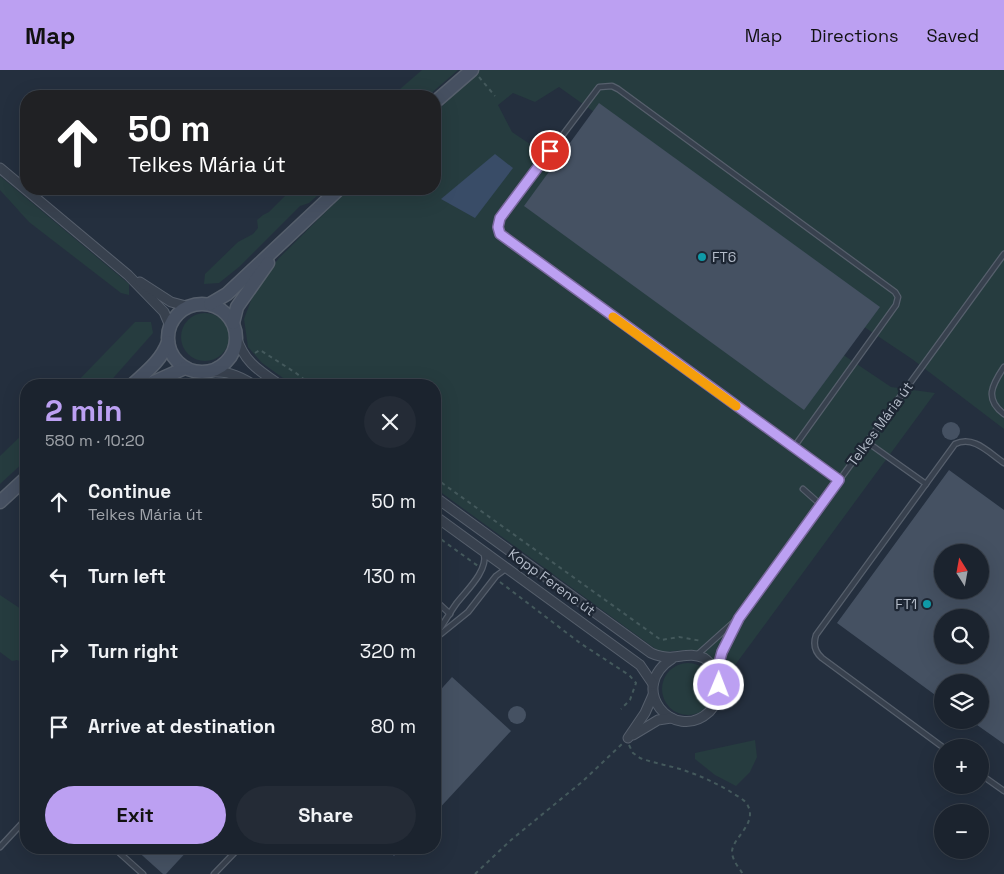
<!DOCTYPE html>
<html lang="en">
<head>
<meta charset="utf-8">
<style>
  body { margin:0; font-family:"Space Grotesk",sans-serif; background:#242b36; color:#f1f3f6; height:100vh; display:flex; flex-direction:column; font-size:19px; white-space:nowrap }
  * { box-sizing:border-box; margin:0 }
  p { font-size:16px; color:#a0a4aa }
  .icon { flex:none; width:28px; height:28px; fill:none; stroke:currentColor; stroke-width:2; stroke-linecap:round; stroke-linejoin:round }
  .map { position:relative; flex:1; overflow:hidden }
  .drawer { position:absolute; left:20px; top:309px; width:421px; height:475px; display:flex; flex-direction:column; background:#1b232e; border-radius:20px; box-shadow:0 5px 20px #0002,0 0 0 1px #39404a }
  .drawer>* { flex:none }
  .hud { position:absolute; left:20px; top:20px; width:421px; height:105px; border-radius:20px; box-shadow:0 5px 20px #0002,0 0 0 1px #39404a; background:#202124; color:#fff; overflow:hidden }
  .needle { width:32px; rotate:349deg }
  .fabs { position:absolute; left:934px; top:474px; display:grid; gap:10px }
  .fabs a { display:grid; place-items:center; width:55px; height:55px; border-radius:50%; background:#1b232e; box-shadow:0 5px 20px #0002,0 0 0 1px #39404a; font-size:25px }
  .pin { position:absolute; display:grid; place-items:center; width:42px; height:42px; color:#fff; margin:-21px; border:2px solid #fff; border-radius:50%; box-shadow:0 1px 5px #0007 }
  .me { position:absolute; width:55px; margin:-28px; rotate:1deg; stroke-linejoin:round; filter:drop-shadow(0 0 4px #0008) }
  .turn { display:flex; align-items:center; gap:18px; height:105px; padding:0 25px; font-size:22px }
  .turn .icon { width:65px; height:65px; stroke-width:2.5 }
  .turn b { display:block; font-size:35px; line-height:42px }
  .round { display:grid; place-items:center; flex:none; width:52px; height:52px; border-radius:26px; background:#242b36 }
  .headline { display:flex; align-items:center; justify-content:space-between; height:85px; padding:0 25px }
  h1 { font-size:30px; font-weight:700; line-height:38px; color:#bca0f2 }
  .button { display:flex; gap:10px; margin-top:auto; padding:10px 25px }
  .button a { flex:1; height:58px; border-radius:30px; background:#bca0f2; color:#111; font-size:20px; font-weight:700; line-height:58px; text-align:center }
  .button a+a { background:#242b36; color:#f1f3f6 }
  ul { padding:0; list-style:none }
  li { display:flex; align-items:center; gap:15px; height:75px; padding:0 25px }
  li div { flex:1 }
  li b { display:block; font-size:19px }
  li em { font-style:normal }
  header { display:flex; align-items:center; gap:30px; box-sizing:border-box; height:70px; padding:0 25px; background:#bca0f2; color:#111 }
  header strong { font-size:24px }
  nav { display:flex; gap:28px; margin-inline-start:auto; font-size:18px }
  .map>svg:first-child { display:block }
  .green { fill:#263c3f }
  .water { fill:#394c67 }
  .building { fill:#455162; fill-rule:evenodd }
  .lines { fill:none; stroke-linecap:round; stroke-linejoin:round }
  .service-casing { stroke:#565f6c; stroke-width:7 }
  .minor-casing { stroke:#565f6c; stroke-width:11 }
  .secondary-casing { stroke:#565f6c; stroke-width:15 }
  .path { stroke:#44595c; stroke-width:2; stroke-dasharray:4 4; stroke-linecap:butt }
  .service { stroke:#38414e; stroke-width:4.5 }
  .minor { stroke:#38414e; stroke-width:9 }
  .secondary { stroke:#465061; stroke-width:12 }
  .route-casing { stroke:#7a689d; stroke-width:12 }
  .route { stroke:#bca0f2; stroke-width:9 }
  .slow { stroke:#f59e0b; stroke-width:9 }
  .culture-dot { fill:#0f9aa8; stroke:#1d2633; stroke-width:2 }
  .labels { text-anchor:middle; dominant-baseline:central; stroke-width:4.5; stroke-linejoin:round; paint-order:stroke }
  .poi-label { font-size:14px; fill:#b4bcc9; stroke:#1d2633; text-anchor:start }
  .street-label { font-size:14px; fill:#b4bcc9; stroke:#1d2633 }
</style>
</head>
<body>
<header>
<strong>Map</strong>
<nav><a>Map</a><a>Directions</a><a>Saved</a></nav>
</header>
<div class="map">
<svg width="1004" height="804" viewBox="0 0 1004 804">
  <rect width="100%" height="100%" fill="#242f3e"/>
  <g class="green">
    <path d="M422 0H458L428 26H392Z"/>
    <path d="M479 0H1004V359L912 289 748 179 722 133 559 17 535 32 513 23 498 35 512 62 891 317 935 323 727 606C709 579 692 577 661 583L435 418V315H293L262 293 248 277 244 249 253 225 262 210 279 188 349 119H435V43Z"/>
    <path d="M0 106 129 214V225L121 223 29 152 0 120Z"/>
    <path d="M292 119H325L309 133 300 136 239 197 219 213 204 214 205 204 238 172 253 164 258 158 257 150 263 145 269 142Z"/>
    <circle cx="205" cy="267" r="24"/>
    <path d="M135 252H151L153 263 107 315H74Z"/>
    <path d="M26 361V390L0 414V386Z"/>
    <path d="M0 525 21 539 26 551V594L17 590 12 591 0 582Z"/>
    <circle cx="688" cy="619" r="26"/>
    <path d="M755 670 757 687 750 702 736 716 715 705 695 689V683Z"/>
  </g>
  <path class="water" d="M495 84 513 98 475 148 441 129Z"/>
  <g class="building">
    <path d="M599 33 880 237 804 340 524 136Z"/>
    <circle cx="951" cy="361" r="9"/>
    <path d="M949 400 1004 440V674L970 650H980V612H942V630L837 553ZM942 482H980V520H942ZM942 548H980V585H942Z"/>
    <path d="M452 607 511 661 435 743V626Z"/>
    <circle cx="517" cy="645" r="9"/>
    <path d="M134 778H190L166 804H163Z"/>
    <path d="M385 778H402L394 786Z"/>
  </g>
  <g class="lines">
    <defs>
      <g id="service">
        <path d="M1004 297C992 315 984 329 1004 344"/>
        <path d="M867 372 926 414"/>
        <path d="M794 377 896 235 898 227 895 222 618 19 612 16 599 17 503 144 499 152 500 164 839 410"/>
        <path d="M803 419 821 435"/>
        <path d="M435 530 450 544"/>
        <path d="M435 566C442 556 449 544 456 534 466 521 488 501 484 484"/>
        <path d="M437 567 468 542 496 506 507 498"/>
        <path d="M697 585 736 550"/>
        <path d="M719 606C719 584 729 567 739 548L1004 184"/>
        <path d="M944 678 822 588C815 582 813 574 816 565L955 374C974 365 989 383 1004 393"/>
        <path d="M980 704 1004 721"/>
        <path d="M0 777 26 749"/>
        <path d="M114 778 143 804"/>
        <path d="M214 804 239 778"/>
      </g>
      <g id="minor">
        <path d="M0 98 128 205 164 242 170 256"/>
        <path d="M140 212 171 232 186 236"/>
        <path d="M236 266C244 292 258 300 280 315"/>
        <path d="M206 302C227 301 236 304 254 315"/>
        <path d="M435 427 651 583C657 586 667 588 673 587 684 586 693 583 704 588 713 594 719 608 719 618 719 627 715 636 709 642 674 674 625 618 673 588"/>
        <path d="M435 446 640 595 653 614"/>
        <path d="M633 665 658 650 671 648"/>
        <path d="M628 668 645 643 653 625"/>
      </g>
      <g id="secondary">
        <path d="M435 32 472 0"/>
        <circle cx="202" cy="268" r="34"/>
        <path d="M210 234 227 224 339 119"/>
        <path d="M233 253 237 237 268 193"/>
        <path d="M132 315C146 302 161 291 168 272"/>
        <path d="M147 315 185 298"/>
        <path d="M0 432 26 408"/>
      </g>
    </defs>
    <use href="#service" class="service-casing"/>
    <use href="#minor" class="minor-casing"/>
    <use href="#secondary" class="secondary-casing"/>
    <g class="path">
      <path d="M479 7 495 26"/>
      <path d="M255 283 260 280 296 303 311 315"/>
      <path d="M215 312 228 313 232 315"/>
      <path d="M435 408 661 570 679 567 702 571"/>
      <path d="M435 465 478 496"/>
      <path d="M500 512 580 573 629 605 636 613 630 630 621 639"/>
      <path d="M629 675 633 683 640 688C656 694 673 696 689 702 703 707 715 713 728 720 733 724 743 728 747 734 759 754 731 768 732 783 733 791 739 798 743 804"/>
      <path d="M475 804 511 770 583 711 623 673"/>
    </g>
    <use href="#service" class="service"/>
    <use href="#minor" class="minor"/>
    <use href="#secondary" class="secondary"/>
  </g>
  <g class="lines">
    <defs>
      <path id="route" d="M550 81 500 148 498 157 500 164 839 410 739 548 722 582 719 593V615"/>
    </defs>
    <use href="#route" class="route-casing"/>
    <use href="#route" class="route"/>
    <path class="slow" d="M613 247 736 336"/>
  </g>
  <g class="culture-dot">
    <circle cx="702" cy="187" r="5"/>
    <circle cx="927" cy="534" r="5"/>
  </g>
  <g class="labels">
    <g class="poi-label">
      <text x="712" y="187">FT6</text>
      <text x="917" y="534" text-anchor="end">FT1</text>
    </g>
    <g class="street-label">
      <text transform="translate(880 354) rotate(-54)">Telkes Mária út</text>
      <text transform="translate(552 512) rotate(36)">Kopp Ferenc út</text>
    </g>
  </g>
</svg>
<div class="fabs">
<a><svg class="needle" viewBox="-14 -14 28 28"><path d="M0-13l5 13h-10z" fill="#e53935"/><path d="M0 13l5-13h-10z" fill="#a0a4aa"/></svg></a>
<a><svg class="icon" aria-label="search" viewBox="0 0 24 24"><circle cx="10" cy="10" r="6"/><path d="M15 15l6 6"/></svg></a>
<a><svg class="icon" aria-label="layers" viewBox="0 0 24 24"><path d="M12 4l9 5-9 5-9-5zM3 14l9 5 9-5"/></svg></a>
<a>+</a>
<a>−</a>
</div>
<div class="pin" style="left:550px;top:81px;background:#d93025"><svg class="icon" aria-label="arrive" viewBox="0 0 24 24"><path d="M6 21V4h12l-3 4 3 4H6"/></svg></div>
<svg class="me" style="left:719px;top:615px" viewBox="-20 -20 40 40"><circle r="17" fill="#bca0f2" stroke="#fff" stroke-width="3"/><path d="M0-11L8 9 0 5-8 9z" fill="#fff"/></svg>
<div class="hud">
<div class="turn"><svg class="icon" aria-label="ahead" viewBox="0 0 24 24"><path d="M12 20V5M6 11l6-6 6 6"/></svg><div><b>50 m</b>Telkes Mária út</div></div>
</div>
<section class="drawer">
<div class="headline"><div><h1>2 min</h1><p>580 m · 10:20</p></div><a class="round"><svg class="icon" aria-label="close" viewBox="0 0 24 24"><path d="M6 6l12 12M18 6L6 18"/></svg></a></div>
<ul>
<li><svg class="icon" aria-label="ahead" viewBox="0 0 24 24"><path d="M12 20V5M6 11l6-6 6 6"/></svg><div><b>Continue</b><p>Telkes Mária út</p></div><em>50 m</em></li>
<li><svg class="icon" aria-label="left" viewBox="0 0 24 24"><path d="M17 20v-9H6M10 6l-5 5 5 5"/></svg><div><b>Turn left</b></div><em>130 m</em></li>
<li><svg class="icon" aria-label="right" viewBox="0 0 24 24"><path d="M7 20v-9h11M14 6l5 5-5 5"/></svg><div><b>Turn right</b></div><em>320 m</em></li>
<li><svg class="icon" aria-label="arrive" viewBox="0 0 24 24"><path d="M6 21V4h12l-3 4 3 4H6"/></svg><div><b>Arrive at destination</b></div><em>80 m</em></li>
</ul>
<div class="button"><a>Exit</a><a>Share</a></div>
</section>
</div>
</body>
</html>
